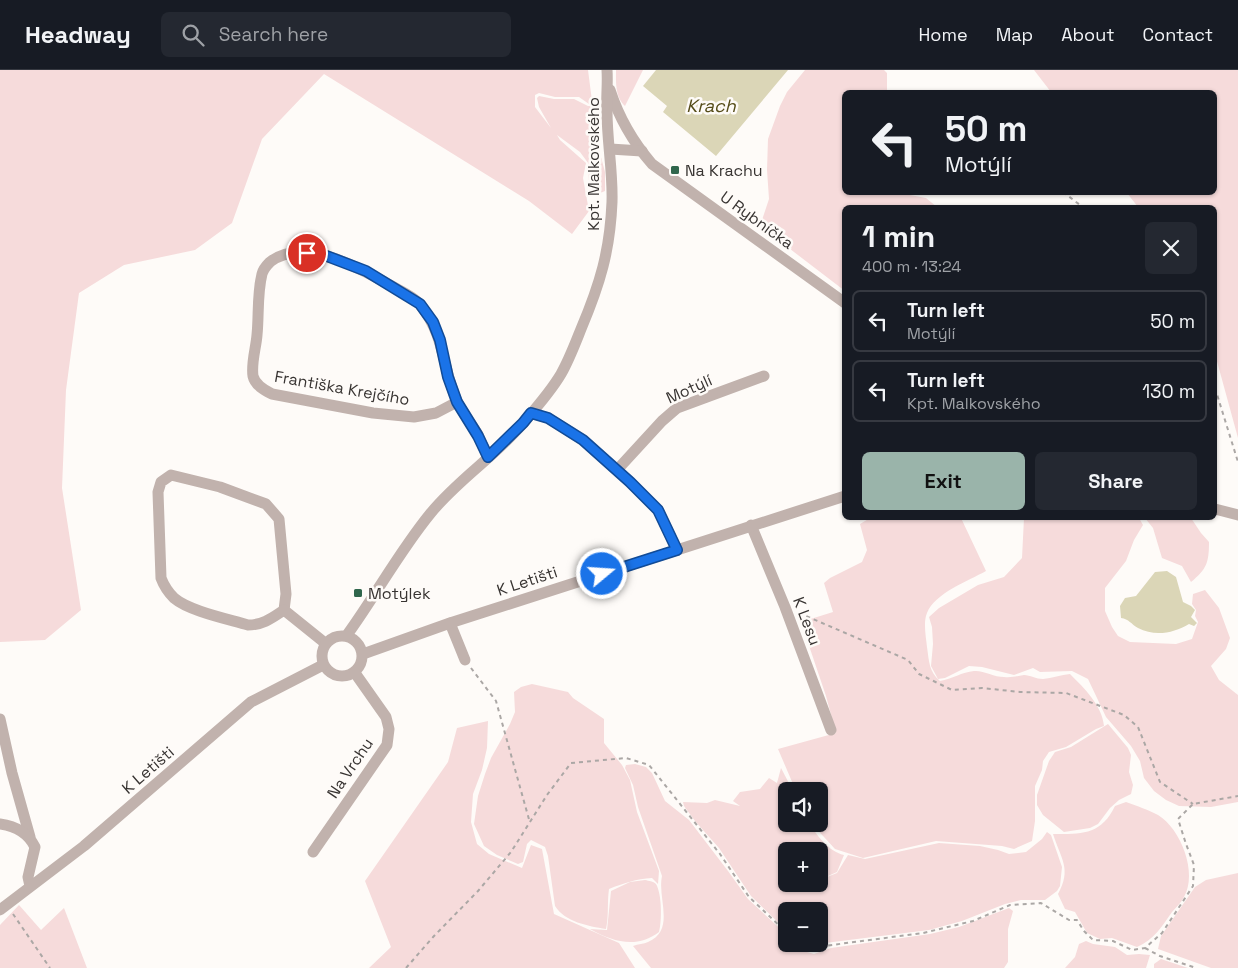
<!DOCTYPE html>
<html lang="en">
<head>
<meta charset="utf-8">
<style>
  body { margin:0; font-family:"Space Grotesk",sans-serif; background:#242831; color:#f1f3f6; height:100vh; display:flex; flex-direction:column; font-size:19px; white-space:nowrap }
  * { box-sizing:border-box; margin:0 }
  p { font-size:16px; color:#9ea1a6 }
  .icon { flex:none; width:28px; height:28px; fill:none; stroke:currentColor; stroke-width:2; stroke-linecap:round; stroke-linejoin:round }
  .map { position:relative; flex:1; overflow:hidden }
  .side { position:absolute; left:842px; top:135px; width:375px; height:315px; display:flex; flex-direction:column; background:#171b24; border-radius:8px; box-shadow:0 1px 4px #0004 }
  .side>* { flex:none }
  .banner { position:absolute; left:842px; top:20px; width:375px; height:105px; border-radius:8px; box-shadow:0 1px 4px #0004; background:#171b24; color:#f1f3f6; overflow:hidden }
  .fabs { position:absolute; left:778px; top:712px; display:grid; gap:10px }
  .fabs a { display:grid; place-items:center; width:50px; height:50px; border-radius:8px; background:#171b24; box-shadow:0 1px 4px #0004; font-size:25px }
  .pin { position:absolute; display:grid; place-items:center; width:42px; height:42px; color:#fff; margin:-21px; border:2px solid #fff; border-radius:50%; box-shadow:0 1px 5px #0007 }
  .me { position:absolute; width:55px; margin:-28px; rotate:72deg; stroke-linejoin:round; filter:drop-shadow(0 0 4px #0008) }
  .turn { display:flex; align-items:center; gap:18px; height:105px; padding:0 20px; font-size:22px }
  .turn .icon { width:65px; height:65px; stroke-width:2.5 }
  .turn b { display:block; font-size:35px; line-height:42px }
  .round { display:grid; place-items:center; flex:none; width:52px; height:52px; border-radius:8px; background:#242831 }
  .overview { display:flex; align-items:center; justify-content:space-between; height:85px; padding:0 20px }
  h1 { font-size:30px; font-weight:700; line-height:38px }
  .primary-button { display:flex; gap:10px; margin-top:auto; padding:10px 20px }
  .primary-button a { flex:1; height:58px; border-radius:8px; background:#9ab4aa; color:#111; font-size:20px; font-weight:700; line-height:58px; text-align:center }
  .primary-button a+a { background:#242831; color:#f1f3f6 }
  ul { padding:0; list-style:none }
  li { display:flex; align-items:center; gap:15px; height:62px; margin:0 10px 8px; padding:0 10px; border:2px solid #363941; border-radius:8px }
  li div { flex:1 }
  li b { display:block; font-size:19px }
  li em { font-style:normal }
  header { display:flex; align-items:center; gap:30px; box-sizing:border-box; height:70px; padding:0 25px; background:#171b24; border-bottom:1px solid #363941 }
  header strong { font-size:24px }
  nav { display:flex; gap:28px; margin-inline-start:auto; font-size:18px }
  .search { width:350px; height:45px; background:#242831; display:flex; align-items:center; gap:12px; box-sizing:border-box; padding:0 18px; border-radius:8px; color:#9ea1a6; font-size:19px }
  .map>svg:first-child { display:block }
  .green { fill:#f6dbdb }
  .water { fill:#dbd6b7 }
  .lines { fill:none; stroke-linecap:round; stroke-linejoin:round }
  .path { stroke:#aba7a5; stroke-width:2; stroke-dasharray:4 4; stroke-linecap:butt }
  .minor { stroke:#c1b2ad; stroke-width:11 }
  .route-casing { stroke:#114b97; stroke-width:12 }
  .route { stroke:#1a73e8; stroke-width:9 }
  .poi-dot { fill:#30664c; stroke:#fefbf8; stroke-width:2 }
  .labels { text-anchor:middle; dominant-baseline:central; stroke-width:5; stroke-linejoin:round; paint-order:stroke }
  .street-label { font-size:16px; fill:#383432; stroke:#fefbf8 }
  .poi-label { font-size:16px; fill:#383432; stroke:#fefbf8; text-anchor:start }
  .water-label { font-size:18px; font-style:italic; fill:#554c18; stroke:#fefbf8 }
</style>
</head>
<body>
<header>
<strong>Headway</strong>
<div class="search"><svg class="icon" aria-label="search" viewBox="0 0 24 24"><circle cx="10" cy="10" r="6"/><path d="M15 15l6 6"/></svg>Search here</div>
<nav><a>Home</a><a>Map</a><a>About</a><a>Contact</a></nav>
</header>
<div class="map">
<svg width="1238" height="898" viewBox="0 0 1238 898">
  <rect width="100%" height="100%" fill="#fefbf8"/>
  <g class="green">
    <path d="M0 0H588L592 31 589 34 579 27H555L539 23 535 25V37L551 58 539 37 537 28 539 26 554 29H574L588 36H593L597 30 601 52 595 65 605 102V121L598 124C589 117 586 107 591 97L580 82 557 65 560 70 586 93 583 108 589 141 572 164 529 131 324 4 262 69 232 153 195 180 124 195 79 223 66 320 62 418 81 540 45 570 0 572Z"/>
    <path d="M616 0H643L625 36C615 27 616 12 616 0Z"/>
    <path d="M805 0H884L887 3V22H845V122L907 123 910 125 926 128 937 137 845 138V221L760 156 769 129 767 100 768 69 780 36 787 22Z"/>
    <path d="M1034 0H1238V368L1215 284V138L1138 137 1127 123 1215 122V22H1051Z"/>
    <path d="M870 448H961L986 501C968 511 935 523 927 543 923 552 926 567 927 577 929 591 929 602 940 611 952 609 962 602 974 601 983 600 994 607 1004 607 1011 608 1017 606 1024 605 1030 605 1036 609 1043 609 1052 608 1061 605 1070 604 1084 618 1102 635 1104 656L1096 659 1066 677 1049 682 1043 691 1042 700 1035 716V751L1032 771 1014 779 1002 776 936 771 863 788 835 779 812 754H819V721H796L778 679 836 663 826 626 801 552 833 542 824 513 830 508 862 492 867 480 860 454Z"/>
    <path d="M1024 448H1139L1143 455 1134 470 1126 491 1105 518V541L1112 557 1118 566 1130 572 1176 574 1192 569 1198 552 1195 546 1196 540 1192 534 1193 524 1205 520 1219 538 1230 568 1226 579 1211 596 1219 610 1238 625V732L1211 737 1179 736 1166 730 1154 721 1144 708 1140 691 1131 676 1106 647 1088 609 1072 601 1040 602 1033 598 1014 605 982 597 969 596 945 608 938 609 931 596 933 574 932 557 929 547 939 538 978 515 1004 507 1022 488Z"/>
    <path d="M1145 448H1191L1201 463 1209 472C1209 492 1207 499 1191 512L1182 496 1162 488 1153 458Z"/>
    <path d="M532 614 568 622 573 628 604 649V673L622 695 630 710 637 742 659 801 658 814 652 808C636 809 624 813 609 819 607 833 609 846 606 859 588 856 565 852 555 836L548 786 545 777 531 770 527 774 523 792 518 794 497 785 484 776 474 754 478 726 485 704 491 688 510 654 515 642 514 622 521 617Z"/>
    <path d="M488 651 487 678 482 700 473 724 471 752 477 774 489 784 522 798 531 775 542 779 554 844 619 873 635 898H369L391 877 365 811 448 692 457 658Z"/>
    <path d="M1108 654 1128 678 1131 685 1129 702 1133 715 1131 724 1119 730 1110 738 1098 754 1090 758 1064 762 1043 745 1037 735V725L1049 691 1055 682 1071 677Z"/>
    <path d="M635 694 646 697 652 703 665 731 689 750 728 801 748 829 786 864V874H796L807 882 814 884 831 878 930 864 959 857 1009 838 1013 841 1008 859V892L1004 898H651L633 876C638 874 644 874 648 872 676 860 657 828 662 806L638 737 633 715 625 698 626 695Z"/>
    <path d="M781 698 793 721H786V754H809C819 767 828 781 844 785L837 802 828 806 819 796V781H786V814H819V798L827 807 837 803 848 785 865 789 939 773 980 776 998 780 1009 784 1026 782 1042 769 1047 762 1051 765 1062 797 1060 816 1057 821 1045 830H1021L1005 834 962 851 929 860 825 873C816 876 812 879 803 874H819V841H786V860L751 826 719 778 695 751 684 736 683 732 707 733 715 730 740 736 733 731 740 722 760 719 769 708 777 713Z"/>
    <path d="M1126 732C1137 736 1149 740 1158 745 1181 759 1198 803 1184 827 1181 833 1176 837 1172 842 1162 856 1154 870 1137 877L1112 868 1100 869 1087 863 1075 842 1065 839 1058 824C1072 799 1061 789 1053 764 1082 764 1101 765 1115 736Z"/>
    <path d="M1238 803V898H1211L1158 879 1161 866 1195 817 1206 810Z"/>
    <path d="M645 810C649 811 653 811 656 814 662 824 662 851 659 862 637 879 613 872 590 859L607 860 611 821 630 812Z"/>
    <path d="M19 835 41 860 64 838 87 898H0V855Z"/>
    <path d="M1086 871 1093 874 1115 877 1127 885 1139 884 1150 885 1146 898H1065L1075 887 1079 874Z"/>
    <path d="M1161 889 1188 898H1154V894Z"/>
  </g>
  <g class="water">
    <path d="M656 0H788L716 86 663 42 667 36 643 16Z"/>
    <path d="M1167 501 1176 507 1183 532 1191 536 1195 540 1191 547 1197 553 1194 556 1189 554C1174 563 1155 567 1138 558 1131 554 1129 549 1121 548L1120 536 1125 528 1136 526 1155 502Z"/>
  </g>
  <g class="lines">
    <g class="path">
      <path d="M1063 122 1084 138"/>
      <path d="M1215 318 1238 392"/>
      <path d="M799 543 908 590 919 604 952 620 982 618 1020 622 1066 623 1124 645 1138 657 1160 712 1193 734"/>
      <path d="M471 598 496 631 530 753"/>
      <path d="M13 844 50 898"/>
      <path d="M799 874 813 881 824 876 923 863 973 851 1010 835 1041 833 1069 850H1077L1084 861 1093 870 1113 871 1132 880 1145 878 1162 863 1193 816 1194 795 1186 774 1178 749 1193 734 1238 726"/>
      <path d="M1145 878 1160 886 1196 898"/>
      <path d="M406 898 434 866 478 821 511 782 547 725 571 693 626 688 649 695 720 784 749 827 786 862"/>
    </g>
    <g class="minor">
      <path d="M610 20C619 48 633 72 652 94L845 233"/>
      <path d="M610 79 642 81"/>
      <path d="M457 332 436 343 414 347 373 343 272 324C264 320 255 315 253 306 251 293 256 278 257 265 259 245 257 224 262 204 263 200 267 195 270 192 303 166 360 198 390 215 400 221 415 227 421 236 445 266 442 298 457 331 462 342 470 352 477 363 481 371 484 379 488 387"/>
      <path d="M531 343 548 348 583 370 630 412 658 440 677 480"/>
      <path d="M617 400 662 351 677 338 764 306"/>
      <path d="M171 405 220 417 266 434 279 449 286 524 284 540C272 548 263 555 248 555 228 549 189 541 174 528 168 522 164 516 161 508L158 422 161 412Z"/>
      <path d="M1215 439 1238 445"/>
      <path d="M751 455 785 537 831 660"/>
      <path d="M284 540 325 573"/>
      <path d="M450 553 465 590"/>
      <path d="M347 565C376 525 399 482 430 444 458 409 496 386 524 352 537 337 551 321 561 304 569 290 575 274 581 259 600 214 610 181 612 132 613 101 607 72 607 41 606 27 608 14 607 0"/>
      <circle cx="342" cy="586" r="20"/>
      <path d="M363 584 450 553 845 426"/>
      <path d="M0 649 12 703 30 767"/>
      <path d="M0 754C15 756 28 763 35 777L28 807 30 816"/>
      <path d="M313 782 387 675 389 659 386 647 355 603"/>
      <path d="M0 840 84 776 251 632 323 595"/>
    </g>
  </g>
  <g class="lines">
    <defs>
      <path id="route" d="M307 183 324 185 366 201 420 234 433 252 440 270 448 307 457 332 478 366 488 387 523 353 531 343 548 348 583 370 630 412 658 440 677 480 602 504"/>
    </defs>
    <use href="#route" class="route-casing"/>
    <use href="#route" class="route"/>
  </g>
  <g class="poi-dot">
    <rect x="670" y="95" width="10" height="10" rx="2.5"/>
    <rect x="353" y="518" width="10" height="10" rx="2.5"/>
  </g>
  <g class="labels">
    <g class="street-label">
      <text transform="translate(593 94) rotate(-90)">Kpt. Malkovského</text>
      <text transform="translate(757 150) rotate(36)">U Rybníčka</text>
      <text transform="translate(342 318) rotate(10)">Františka Krejčího</text>
      <text transform="translate(689 319) rotate(-24)">Motýlí</text>
      <text transform="translate(527 511) rotate(-18)">K Letišti</text>
      <text transform="translate(807 551) rotate(69)">K Lesu</text>
      <text transform="translate(350 698) rotate(-56)">Na Vrchu</text>
      <text transform="translate(148 700) rotate(-41)">K Letišti</text>
    </g>
    <g class="poi-label">
      <text x="685" y="100">Na Krachu</text>
      <text x="368" y="523">Motýlek</text>
    </g>
    <g class="water-label">
      <text x="711" y="35">Krach</text>
    </g>
  </g>
</svg>
<div class="fabs">
<a><svg class="icon" aria-label="sound" viewBox="0 0 24 24"><path d="M4 9h4l5-4v14l-5-4H4zM17 9q2 3 0 6"/></svg></a>
<a>+</a>
<a>−</a>
</div>
<div class="pin" style="left:307px;top:183px;background:#d93025"><svg class="icon" aria-label="arrive" viewBox="0 0 24 24"><path d="M6 21V4h12l-3 4 3 4H6"/></svg></div>
<svg class="me" style="left:602px;top:504px" viewBox="-20 -20 40 40"><circle r="17" fill="#1a73e8" stroke="#fff" stroke-width="3"/><path d="M0-11L8 9 0 5-8 9z" fill="#fff"/></svg>
<div class="banner">
<div class="turn"><svg class="icon" aria-label="left" viewBox="0 0 24 24"><path d="M17 20v-9H6M10 6l-5 5 5 5"/></svg><div><b>50 m</b>Motýlí</div></div>
</div>
<section class="side">
<div class="overview"><div><h1>1 min</h1><p>400 m · 13:24</p></div><a class="round"><svg class="icon" aria-label="close" viewBox="0 0 24 24"><path d="M6 6l12 12M18 6L6 18"/></svg></a></div>
<ul>
<li><svg class="icon" aria-label="left" viewBox="0 0 24 24"><path d="M17 20v-9H6M10 6l-5 5 5 5"/></svg><div><b>Turn left</b><p>Motýlí</p></div><em>50 m</em></li>
<li><svg class="icon" aria-label="left" viewBox="0 0 24 24"><path d="M17 20v-9H6M10 6l-5 5 5 5"/></svg><div><b>Turn left</b><p>Kpt. Malkovského</p></div><em>130 m</em></li>
</ul>
<div class="primary-button"><a>Exit</a><a>Share</a></div>
</section>
</div>
</body>
</html>
